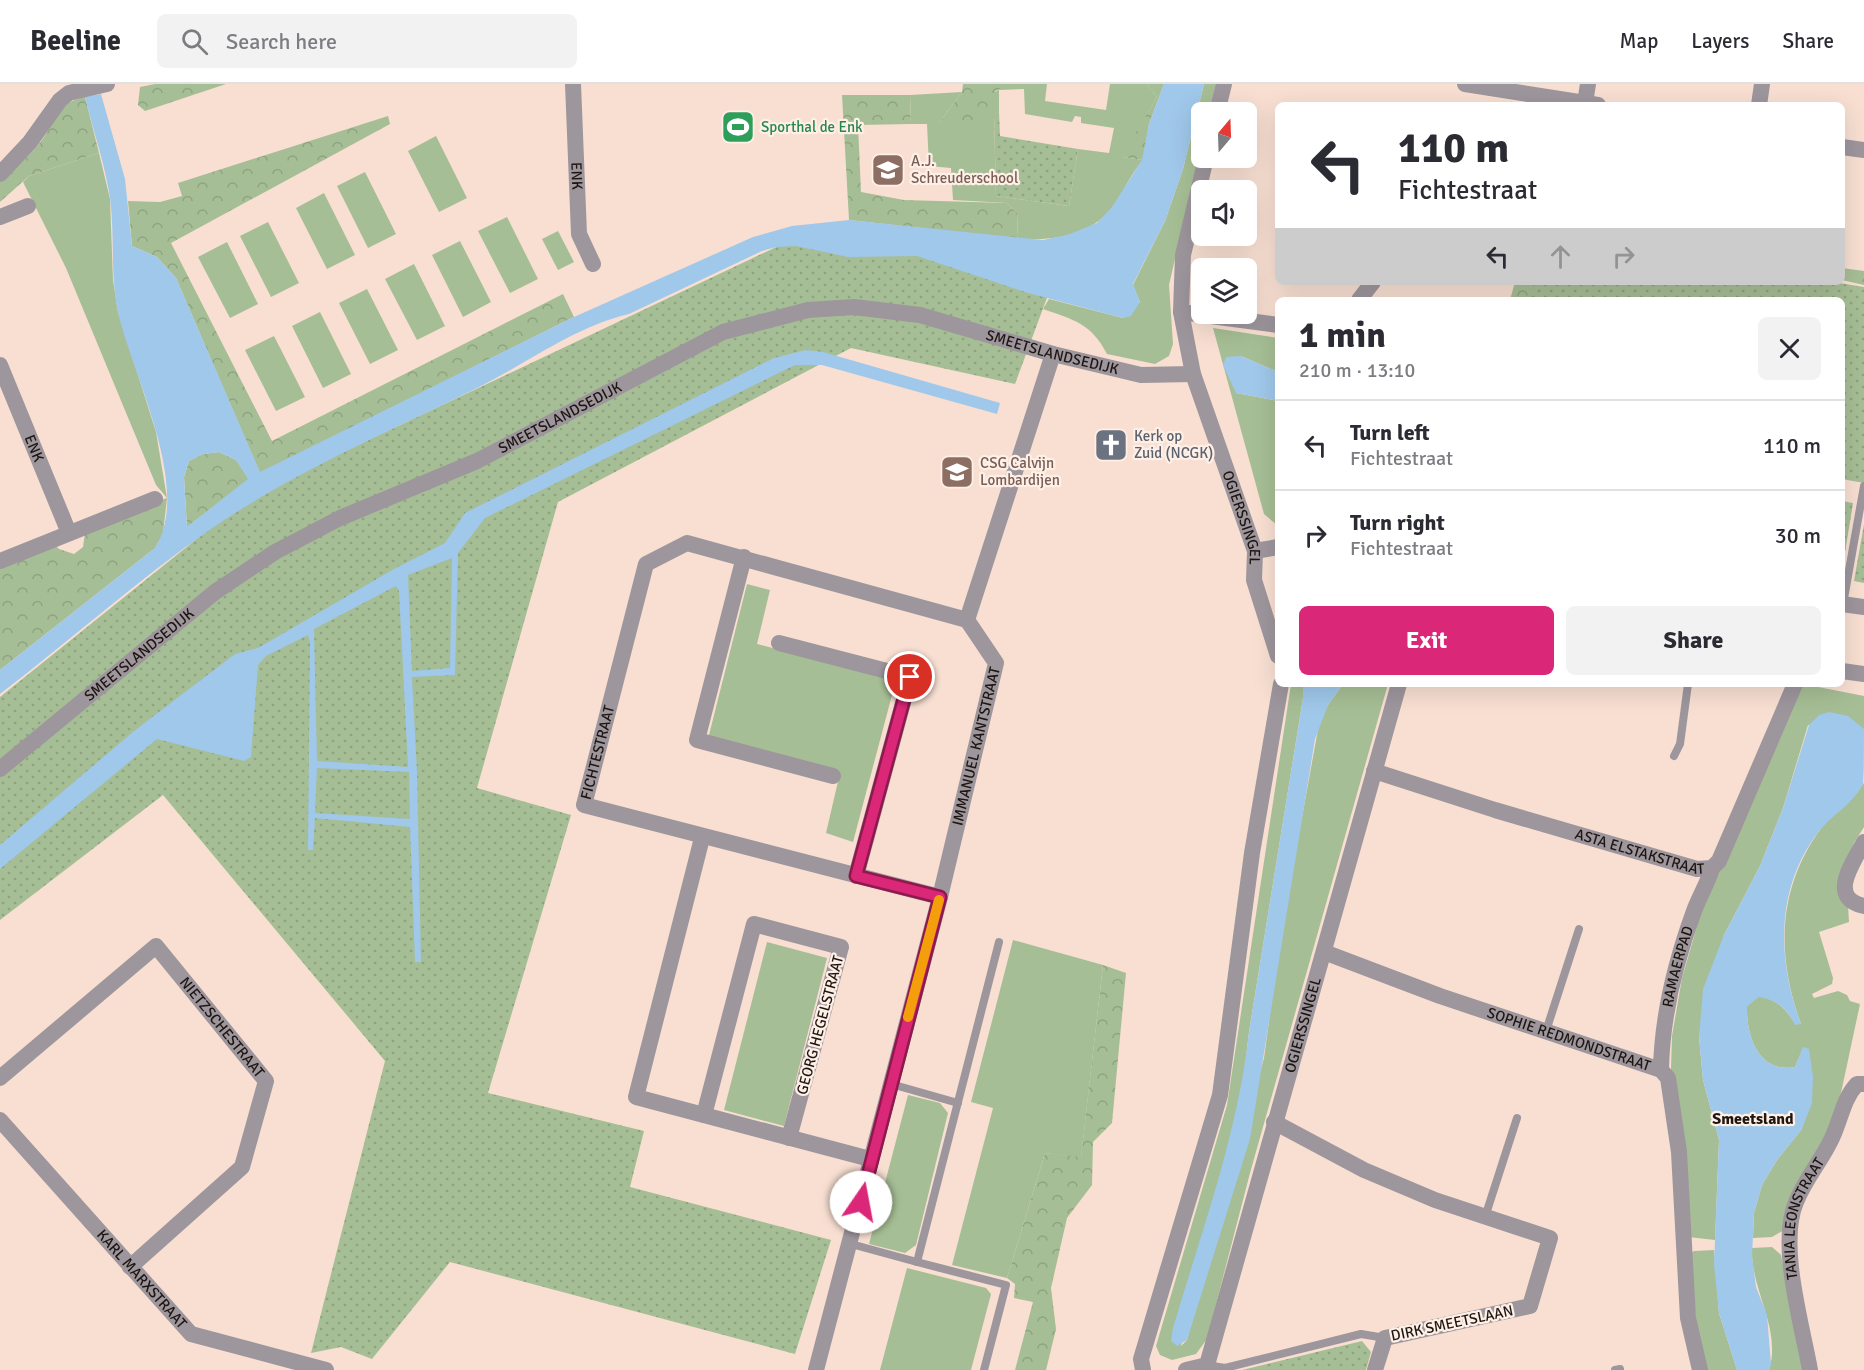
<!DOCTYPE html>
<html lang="en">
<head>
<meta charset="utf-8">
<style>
  body { margin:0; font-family:Signika,sans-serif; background:#f2f2f3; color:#2b2b33; height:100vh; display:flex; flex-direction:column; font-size:22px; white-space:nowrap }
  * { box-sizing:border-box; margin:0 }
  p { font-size:20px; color:#7c7c81 }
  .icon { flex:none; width:33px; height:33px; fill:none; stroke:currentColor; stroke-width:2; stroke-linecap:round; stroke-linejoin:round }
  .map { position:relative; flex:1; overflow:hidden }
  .drawer { position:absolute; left:1275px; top:213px; width:570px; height:390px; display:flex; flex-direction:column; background:#fff; border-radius:9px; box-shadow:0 6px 24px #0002 }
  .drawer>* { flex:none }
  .top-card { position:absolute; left:1275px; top:18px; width:570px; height:183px; border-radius:9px; box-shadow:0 6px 24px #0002; background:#fff; color:#2b2b33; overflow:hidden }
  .needle { width:39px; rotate:19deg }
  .buttons { position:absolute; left:1191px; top:18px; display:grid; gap:12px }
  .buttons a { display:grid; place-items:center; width:66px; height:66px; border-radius:9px; background:#fff; box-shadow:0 6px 24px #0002; font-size:30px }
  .pin { position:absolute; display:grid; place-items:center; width:51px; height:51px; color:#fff; margin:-26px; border:3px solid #fff; border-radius:50%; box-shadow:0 2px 6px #0007 }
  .me { position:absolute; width:66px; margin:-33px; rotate:12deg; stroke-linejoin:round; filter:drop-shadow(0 0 4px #0008) }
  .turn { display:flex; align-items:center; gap:21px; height:126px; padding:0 24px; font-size:27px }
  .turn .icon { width:78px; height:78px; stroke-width:2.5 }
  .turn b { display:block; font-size:42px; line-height:51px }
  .lanes { display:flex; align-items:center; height:57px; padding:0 24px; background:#0003; justify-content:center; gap:30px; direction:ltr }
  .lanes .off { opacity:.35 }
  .round { display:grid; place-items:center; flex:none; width:63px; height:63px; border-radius:9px; background:#f2f2f3 }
  .head { display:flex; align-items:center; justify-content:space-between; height:102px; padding:0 24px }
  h1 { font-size:36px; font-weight:700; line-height:45px }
  .cta { display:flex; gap:12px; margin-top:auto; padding:12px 24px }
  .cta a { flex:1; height:69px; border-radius:9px; background:#db2777; color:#fff; font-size:24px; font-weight:700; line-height:69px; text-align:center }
  .cta a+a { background:#f2f2f3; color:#2b2b33 }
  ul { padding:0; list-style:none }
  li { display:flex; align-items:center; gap:18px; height:90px; padding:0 24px; border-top:2px solid #e1e1e2 }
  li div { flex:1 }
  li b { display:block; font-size:22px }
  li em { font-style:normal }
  header { display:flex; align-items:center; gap:36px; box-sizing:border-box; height:84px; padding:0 30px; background:#fff; border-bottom:2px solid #e1e1e2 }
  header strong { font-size:28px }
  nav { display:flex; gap:33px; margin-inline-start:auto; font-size:21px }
  .search { width:420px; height:54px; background:#f2f2f3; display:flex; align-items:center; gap:15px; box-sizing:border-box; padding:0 21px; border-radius:9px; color:#7c7c81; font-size:22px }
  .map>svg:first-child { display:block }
  .grass { fill:#a6be95; fill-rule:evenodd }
  .forest { fill:url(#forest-crowns) }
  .park { fill:url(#park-dots) }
  .water { fill:#a0c8ea; fill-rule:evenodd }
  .pier { fill:#f8dfd2 }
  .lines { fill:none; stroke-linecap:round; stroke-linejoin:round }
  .lane { stroke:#9e969d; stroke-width:8 }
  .street { stroke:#9e969d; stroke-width:16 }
  .route-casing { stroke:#8e194d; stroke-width:15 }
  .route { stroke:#db2777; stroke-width:10 }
  .slow { stroke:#f59e0b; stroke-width:10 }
  .labels { text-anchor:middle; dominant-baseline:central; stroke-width:4.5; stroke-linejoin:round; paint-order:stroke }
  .leisure-label { font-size:15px; fill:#27864d; stroke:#feefe7; text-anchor:start }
  .education-label { font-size:15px; fill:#785e54; stroke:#feefe7; text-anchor:start }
  .street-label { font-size:15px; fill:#1e1611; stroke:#feefe7 }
  .worship-label { font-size:15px; fill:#5b616d; stroke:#feefe7; text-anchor:start }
  .neighbourhood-label { font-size:16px; font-weight:bold; fill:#1e1611; stroke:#feefe7 }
</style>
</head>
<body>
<header>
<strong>Beeline</strong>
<div class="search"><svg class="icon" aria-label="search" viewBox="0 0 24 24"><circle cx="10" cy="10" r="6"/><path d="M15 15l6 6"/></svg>Search here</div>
<nav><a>Map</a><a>Layers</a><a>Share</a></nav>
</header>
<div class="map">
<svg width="1864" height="1286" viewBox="0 0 1864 1286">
  <defs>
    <pattern id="forest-crowns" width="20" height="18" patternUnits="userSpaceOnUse" patternTransform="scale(1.5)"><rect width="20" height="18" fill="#a6be95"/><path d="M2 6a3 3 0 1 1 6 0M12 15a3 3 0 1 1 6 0" fill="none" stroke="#8ea37f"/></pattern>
    <pattern id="park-dots" width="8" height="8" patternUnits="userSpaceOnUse" patternTransform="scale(1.5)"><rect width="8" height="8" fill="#a6be95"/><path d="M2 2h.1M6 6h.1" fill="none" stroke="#8ea37f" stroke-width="1.8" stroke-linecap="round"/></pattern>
  </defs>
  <rect width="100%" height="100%" fill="#f8dfd2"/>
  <g class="grass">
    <path d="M1000 0H1047L1045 17 1106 26 1110 0H1147L1157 13 1122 73 1143 76C1130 91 1123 109 1112 124 1090 152 1051 157 1018 155L1017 129 1007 119 953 116 951 84 929 82 927 40H911L910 11 962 8 939 39 1000 5ZM1024 5 1025 30 1072 38 1075 32 1081 33V39L1114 44 1109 69 1078 65 1069 122 996 112 994 31 999 28V6Z"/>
    <path d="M1204 0H1216L1209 28H1202L1201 61 1169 201 1173 260 1169 272 1155 280 1107 270C1091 239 1074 236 1043 225L1049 215 1123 234 1140 218 1133 201 1165 137 1183 85Z"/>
    <path d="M436 52 467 114 439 128 408 67Z"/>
    <path d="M99 69 110 115 113 196 118 228 156 348 167 414 156 401 66 184 23 98 29 92Z"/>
    <path d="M365 88 396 150 368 164 337 102Z"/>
    <path d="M324 109 355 171 327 185 296 124Z"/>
    <path d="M507 133 538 195 510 209 478 147Z"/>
    <path d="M268 138 299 199 271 213 240 152Z"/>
    <path d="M558 147 574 178 558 186 542 155Z"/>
    <path d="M460 157 491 218 463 233 432 171Z"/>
    <path d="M227 158 258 220 230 234 198 173Z"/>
    <path d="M414 180 445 242 417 256 385 195Z"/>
    <path d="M367 205 398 266 370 280 339 219Z"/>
    <path d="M320 228 351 290 323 304 292 242Z"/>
    <path d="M1213 244 1278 254V288L1241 272 1236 309 1278 317V442L1264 430Z"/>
    <path d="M274 252 305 313 276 327 245 266Z"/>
    <path d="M747 500 770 506 757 560 896 596 853 758 826 749 840 689 708 655Z"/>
    <path d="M1291 600H1303V614L1249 948 1243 999 1181 1262 1187 1256 1264 974 1282 843 1319 640 1328 621 1343 600H1388L1250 1089 1207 1255 1196 1270 1172 1276 1160 1271 1156 1262 1227 1021Z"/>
    <path d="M1803 600 1864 612V645L1808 641 1783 724 1760 782 1724 851 1699 953 1703 996 1719 1056 1715 1156 1688 1153 1671 985 1672 952 1682 894 1702 825Z"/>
    <path d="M1864 699V743L1854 759 1839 800 1848 821 1849 838 1819 848 1833 894 1832 900 1812 910 1814 914 1838 907 1847 911 1850 917 1860 920 1838 1023 1784 1146 1772 1153 1753 1154 1754 1129 1762 1101 1777 1076 1802 1045 1803 964 1795 983C1759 990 1746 952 1747 922L1759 912C1777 916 1786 924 1795 940H1801C1777 874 1777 809 1817 750 1830 730 1851 718 1864 699Z"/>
    <path d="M1013 856 1103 881 1081 1074 1045 1069 1007 1194 952 1181 993 1024 971 1018Z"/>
    <path d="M767 858 827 874 784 1042 724 1026Z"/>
    <path d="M908 1011 940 1019 948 1029 916 1161 905 1169 869 1160Z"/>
    <path d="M1772 1163 1781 1171 1805 1286H1769C1782 1245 1750 1205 1752 1164Z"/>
    <path d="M1714 1166 1719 1229 1737 1286H1706L1698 1253 1689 1171 1694 1167Z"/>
    <path d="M907 1184 986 1204 991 1210 971 1286H880Z"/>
  </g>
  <g class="forest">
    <path d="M155 0H226L145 27 138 21 140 3Z"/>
    <path d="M963 0H1000V5L995 7 991 39H939L962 8Z"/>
    <path d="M1147 0H1164L1149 40 1143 76 1121 73 1157 13Z"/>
    <path d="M842 11H910L911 40 858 41 861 108 904 116 1007 119 1017 129 1018 155 849 136Z"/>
    <path d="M85 13 99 69 29 92 0 118V97C12 86 27 74 38 61 57 39 52 20 85 13Z"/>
    <path d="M388 32 390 40 171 159 272 357 563 210 574 233 260 389 176 194 157 173 132 162 128 117 160 118 182 112 178 99Z"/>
    <path d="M1842 184 1864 187V201L1842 196Z"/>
    <path d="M1515 198H1544L1541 216H1510Z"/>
    <path d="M219 368 236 376 249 395 187 443 184 393 189 377 203 370Z"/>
    <path d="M167 414 163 450 155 464 0 586V482L53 459 59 465 74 470 83 463 86 441Z"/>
    <path d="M1103 881 1126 889 1112 1039 1093 1058 1092 1101 1067 1134 1051 1204 1056 1245 1046 1286H1015L1033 1218 1014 1214 1015 1200 1007 1194 1045 1069 1081 1073Z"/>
  </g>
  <g class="park">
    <path d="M999 28 1000 52 1078 65 1069 122 996 112 994 30Z"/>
    <path d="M793 155 882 156 1048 211 1015 300 851 264 558 418 477 704 571 731 488 1009 644 1047 630 1103 831 1156 795 1270 450 1178 372 1275 341 1263 311 1269 385 977 163 711 0 836V613L250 412Z"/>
    <path d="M1534 198H1833L1864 203V399L1842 395V216H1530Z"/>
    <path d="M1842 417 1853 419 1842 487Z"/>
    <path d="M1864 440V499L1854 497Z"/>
    <path d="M1362 1257 1371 1268 1366 1286H1242Z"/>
  </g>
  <g class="water">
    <path d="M1164 0H1204L1183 85 1165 137 1133 200 1140 218 1131 232 1123 234 1028 209 917 172 848 173 796 162 776 163 762 167 629 230C577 242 530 277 483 301 391 347 295 387 211 445 137 496 71 556 0 610V586L155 464C193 404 132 291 118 228 110 190 115 152 110 114 105 80 93 46 85 13L101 10 125 95 132 162 157 173 176 194 260 388 574 233 753 153 792 142 849 136 1043 156 1067 151 1097 139 1112 123 1142 76 1149 40ZM219 368 236 376 248 395 187 443 184 393 189 377 203 370Z"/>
    <path d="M806 266 823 268 1000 319 997 330 822 281H795L485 434 458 469 455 591 412 593 417 688 421 878H415L410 743 315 734 313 766H308L310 558 308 551 266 572 258 581 251 673 244 677 157 655 0 785V761L134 647 235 570 258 564 394 485 445 459 465 429 774 274ZM452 474 450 584 412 587 408 491ZM396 502 399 507 408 683 317 677 314 545ZM317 684 409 688 410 735 315 729Z"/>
    <path d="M1241 272 1278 288V317L1236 309 1223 281 1226 273Z"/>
    <path d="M1303 600H1343L1328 621 1315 655 1250 1055 1187 1256 1177 1262 1171 1257 1173 1244C1202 1146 1238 1049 1249 948L1303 614Z"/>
    <path d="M1829 628 1848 632 1864 645C1864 658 1864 690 1863 700 1854 719 1832 731 1819 747 1775 804 1777 876 1801 940L1795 941C1787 924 1777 916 1759 913L1747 922C1746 952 1759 990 1795 983L1803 963 1809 965 1813 993 1812 1019 1802 1045 1777 1076 1762 1101 1754 1129 1752 1172 1756 1203 1767 1231 1771 1280 1769 1286H1737L1719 1229 1714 1180 1719 1056 1703 996 1699 953 1703 905 1724 851 1760 782 1783 724 1809 641 1819 631Z"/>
  </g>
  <path class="pier" d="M1842 544 1856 547 1852 570 1842 568Z"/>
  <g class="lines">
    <g class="lane">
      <path d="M1843 520 1864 402"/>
      <path d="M1674 672 1680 660 1688 600"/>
      <path d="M1546 947 1579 845"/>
      <path d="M891 1000 958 1019"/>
      <path d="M1485 1133 1517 1034"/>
      <path d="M851 1160 917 1178 999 858"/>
      <path d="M917 1178 1006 1201 984 1286"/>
      <path d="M1207 1281 1225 1284 1361 1250 1385 1254"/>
      <path d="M1615 1286 1620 1285"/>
    </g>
    <g class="street">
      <path id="s1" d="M573 0 579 150 593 180"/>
      <path d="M1465 0 1598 21"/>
      <path d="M1585 19 1588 0"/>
      <path d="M1759 21 1762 0"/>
      <path d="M1217 28 1224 0"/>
      <path d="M1842 63 1864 66"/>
      <path id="s2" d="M1206 74 1183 171 1181 228 1193 290 1255 467 1254 496 1278 572"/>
      <path d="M0 90 30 58 60 16 69 9 107 0"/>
      <path d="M0 133 28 122"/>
      <path d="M1359 216 1373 198"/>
      <path d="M1181 228 1278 241"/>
      <path id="s3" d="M0 281 69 449"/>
      <path d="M1255 467 1278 463"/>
      <path d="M744 473 697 656 833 692"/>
      <path d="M0 477 155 415"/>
      <path d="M1842 520 1864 523"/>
      <path d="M779 559 910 593 856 792"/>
      <path d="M1842 587 1864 590"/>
      <path id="s4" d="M0 685 215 508 275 468 340 434 477 377 723 248 808 226 854 223 920 231 1053 270 1141 291 1193 290"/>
      <path id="s5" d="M1374 687 1495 726 1697 785 1712 784 1719 777 1795 600"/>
      <path d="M702 754 636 1013 870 1075"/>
      <path d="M1864 758C1853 779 1827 814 1864 822"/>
      <path id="s6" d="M940 813 584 721 646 480 687 459 967 536"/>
      <path id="s7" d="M1324 868 1440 912 1661 986 1668 994 1679 1068 1688 1234 1700 1286"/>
      <path id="s8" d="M1661 986C1662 932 1675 879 1694 827 1699 813 1708 799 1712 784"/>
      <path id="s9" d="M0 994 156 862 266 997 242 1083 130 1183"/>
      <path d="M704 1031 754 840 841 863 789 1054"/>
      <path id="s10" d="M0 1036 191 1250 326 1286"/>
      <path d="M1274 1038 1364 1086 1435 1116 1550 1154 1530 1222 1385 1254 1375 1286"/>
      <path id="s11" d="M816 1286 940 813 996 579 967 536 1053 270"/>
      <path d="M1143 1286 1141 1275 1220 1011 1252 769 1281 600"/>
      <path id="s12" d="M1186 1286 1207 1281 1399 600"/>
      <path id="s13" d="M1810 1286C1802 1240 1778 1161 1796 1118 1805 1095 1822 1076 1832 1054 1841 1035 1843 1015 1857 1000H1864"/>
    </g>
  </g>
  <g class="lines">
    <defs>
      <path id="route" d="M861 1118 940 813 856 792 910 593"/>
    </defs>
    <use href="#route" class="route-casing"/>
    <use href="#route" class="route"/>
    <path class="slow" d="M908 933 939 816"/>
  </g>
  <defs>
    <symbol id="stadium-square" viewBox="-11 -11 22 22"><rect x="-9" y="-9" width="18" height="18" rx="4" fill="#2e9e5b" stroke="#feefe7"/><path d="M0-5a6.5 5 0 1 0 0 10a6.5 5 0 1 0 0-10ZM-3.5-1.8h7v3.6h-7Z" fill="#fff"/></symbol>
    <symbol id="school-square" viewBox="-11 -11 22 22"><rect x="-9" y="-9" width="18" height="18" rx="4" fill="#8d6e63" stroke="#feefe7"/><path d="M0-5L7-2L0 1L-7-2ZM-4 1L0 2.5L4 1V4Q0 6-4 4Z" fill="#fff"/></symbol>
    <symbol id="church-square" viewBox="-11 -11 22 22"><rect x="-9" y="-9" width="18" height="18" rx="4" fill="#6b7280" stroke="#feefe7"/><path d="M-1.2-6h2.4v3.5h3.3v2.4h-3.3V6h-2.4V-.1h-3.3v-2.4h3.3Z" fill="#fff"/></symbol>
  </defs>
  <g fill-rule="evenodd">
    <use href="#stadium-square" x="719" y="24" width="38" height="38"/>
    <use href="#school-square" x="869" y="67" width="38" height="38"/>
    <use href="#church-square" x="1092" y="342" width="38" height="38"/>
    <use href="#school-square" x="938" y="369" width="38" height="38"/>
  </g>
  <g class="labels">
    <g class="leisure-label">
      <text x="761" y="43">Sporthal de Enk</text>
    </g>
    <g class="education-label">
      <text x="911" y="77">A.J.<tspan x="911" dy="17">Schreuderschool</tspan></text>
      <text x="980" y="379">CSG Calvijn<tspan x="980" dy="17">Lombardijen</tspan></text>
    </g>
    <g class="street-label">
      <text stroke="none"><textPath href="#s1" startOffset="92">ENK</textPath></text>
      <text stroke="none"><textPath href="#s4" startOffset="1188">SMEETSLANDSEDIJK</textPath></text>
      <text stroke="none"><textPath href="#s4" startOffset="666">SMEETSLANDSEDIJK</textPath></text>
      <text stroke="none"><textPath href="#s3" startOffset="90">ENK</textPath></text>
      <text stroke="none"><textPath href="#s2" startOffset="372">OGIERSSINGEL</textPath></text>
      <text stroke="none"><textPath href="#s4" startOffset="180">SMEETSLANDSEDIJK</textPath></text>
      <text stroke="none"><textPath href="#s11" startOffset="644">IMMANUEL KANTSTRAAT</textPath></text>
      <text stroke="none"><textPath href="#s6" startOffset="422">FICHTESTRAAT</textPath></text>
      <text stroke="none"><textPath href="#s5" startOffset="278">ASTA ELSTAKSTRAAT</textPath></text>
      <text stroke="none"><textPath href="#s8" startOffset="105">RAMAERPAD</textPath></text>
      <text stroke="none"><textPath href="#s12" startOffset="375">OGIERSSINGEL</textPath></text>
      <text transform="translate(820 941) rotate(-75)">GEORG HEGELSTRAAT</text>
      <text stroke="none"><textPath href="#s9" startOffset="309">NIETZSCHESTRAAT</textPath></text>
      <text stroke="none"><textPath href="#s7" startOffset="260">SOPHIE REDMONDSTRAAT</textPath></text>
      <text stroke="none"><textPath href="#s13" startOffset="156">TANIA LEONSTRAAT</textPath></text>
      <text stroke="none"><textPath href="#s10" startOffset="213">KARL MARXSTRAAT</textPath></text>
      <text transform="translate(1452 1239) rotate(-12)">DIRK SMEETSLAAN</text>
    </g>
    <g class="worship-label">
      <text x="1134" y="352">Kerk op<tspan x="1134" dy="17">Zuid (NCGK)</tspan></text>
    </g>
    <g class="neighbourhood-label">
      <text x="1753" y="1035">Smeetsland</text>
    </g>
  </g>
</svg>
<div class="buttons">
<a><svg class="needle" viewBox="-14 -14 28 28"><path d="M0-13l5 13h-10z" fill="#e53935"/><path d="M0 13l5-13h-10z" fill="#7c7c81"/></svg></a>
<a><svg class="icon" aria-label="sound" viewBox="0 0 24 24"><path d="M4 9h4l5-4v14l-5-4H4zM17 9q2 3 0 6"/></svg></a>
<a><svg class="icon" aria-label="layers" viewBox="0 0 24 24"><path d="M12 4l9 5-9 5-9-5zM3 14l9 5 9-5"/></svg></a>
</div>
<div class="pin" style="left:910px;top:593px;background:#d93025"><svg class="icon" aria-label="arrive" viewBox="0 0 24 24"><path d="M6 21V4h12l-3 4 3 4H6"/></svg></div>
<svg class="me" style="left:861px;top:1118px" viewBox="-20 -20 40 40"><circle r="19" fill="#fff"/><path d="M0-13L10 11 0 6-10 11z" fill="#db2777"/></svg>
<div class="top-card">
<div class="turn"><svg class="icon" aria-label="left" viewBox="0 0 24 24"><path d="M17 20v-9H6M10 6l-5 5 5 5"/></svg><div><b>110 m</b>Fichtestraat</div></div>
<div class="lanes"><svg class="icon" aria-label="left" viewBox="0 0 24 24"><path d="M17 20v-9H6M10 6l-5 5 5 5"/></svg><svg class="icon off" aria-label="ahead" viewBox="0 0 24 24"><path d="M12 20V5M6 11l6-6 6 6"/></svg><svg class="icon off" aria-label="right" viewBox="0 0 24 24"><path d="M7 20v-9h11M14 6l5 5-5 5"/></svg></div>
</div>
<section class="drawer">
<div class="head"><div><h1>1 min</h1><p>210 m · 13:10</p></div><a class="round"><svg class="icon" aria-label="close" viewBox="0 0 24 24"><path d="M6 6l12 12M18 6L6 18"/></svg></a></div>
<ul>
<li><svg class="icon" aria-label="left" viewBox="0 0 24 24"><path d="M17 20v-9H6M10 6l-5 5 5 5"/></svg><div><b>Turn left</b><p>Fichtestraat</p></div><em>110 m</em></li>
<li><svg class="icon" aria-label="right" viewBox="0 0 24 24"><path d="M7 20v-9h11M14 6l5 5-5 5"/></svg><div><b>Turn right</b><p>Fichtestraat</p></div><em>30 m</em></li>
</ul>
<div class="cta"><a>Exit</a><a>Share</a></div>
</section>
</div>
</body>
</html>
